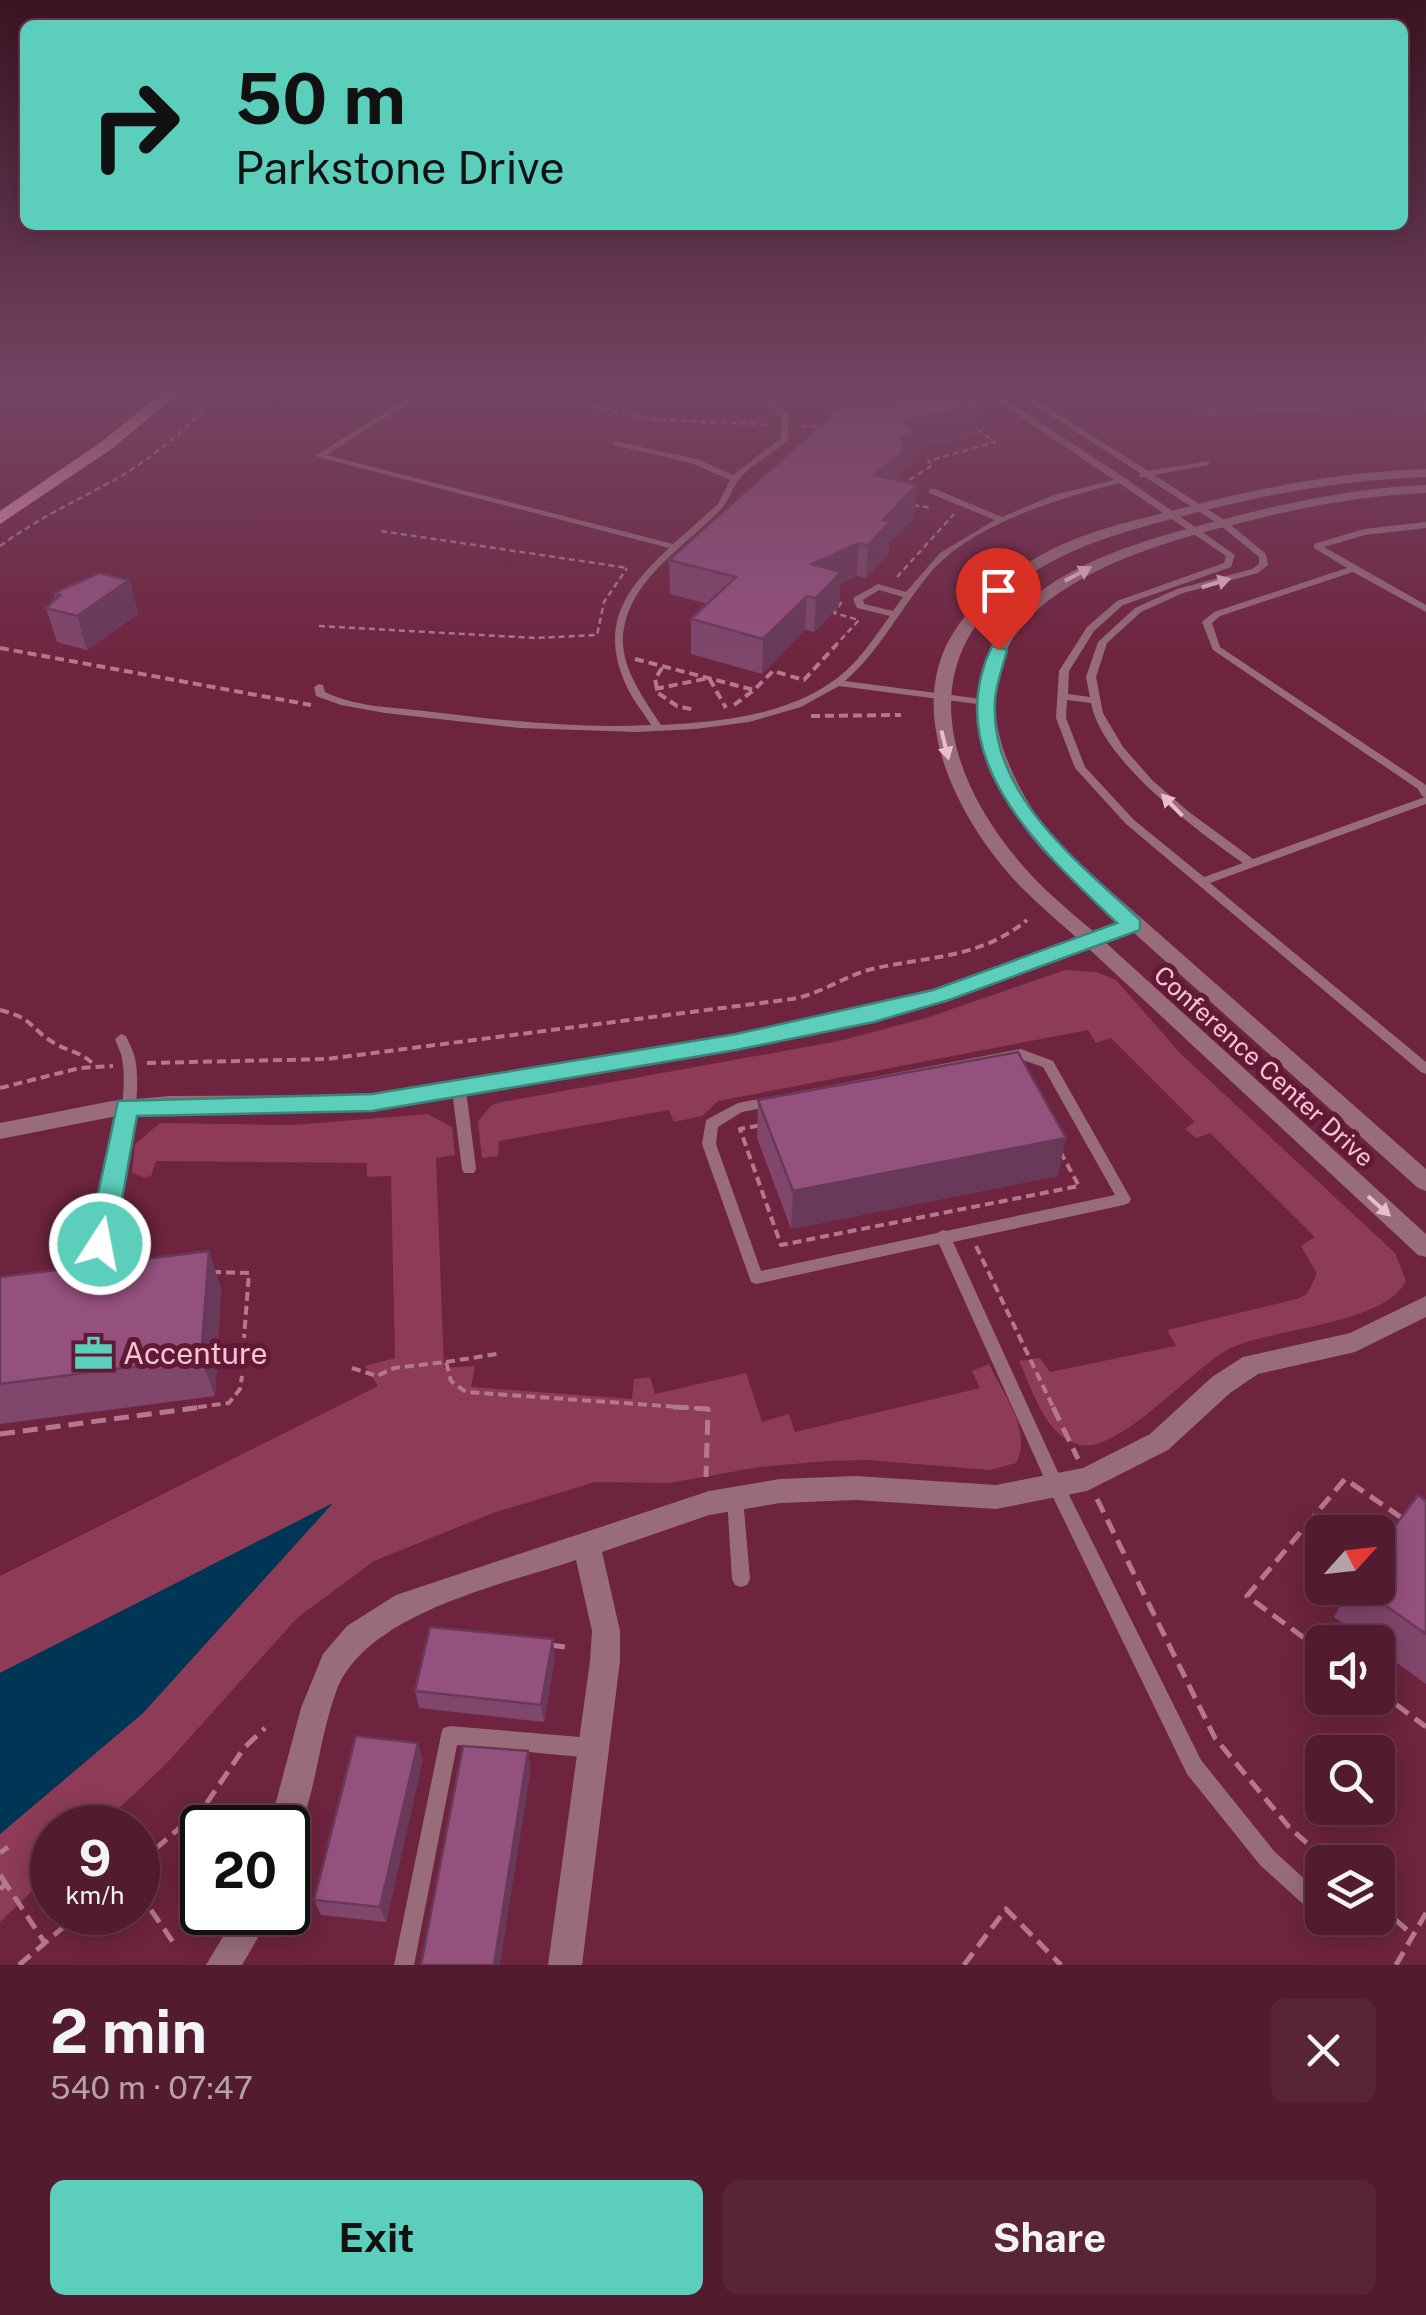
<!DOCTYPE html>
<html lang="en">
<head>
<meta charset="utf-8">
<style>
  body { margin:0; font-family:"Public Sans",sans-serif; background:#582437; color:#f1f3f6; height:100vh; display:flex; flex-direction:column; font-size:38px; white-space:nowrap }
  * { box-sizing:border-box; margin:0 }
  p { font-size:32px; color:#b5a1aa }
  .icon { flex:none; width:55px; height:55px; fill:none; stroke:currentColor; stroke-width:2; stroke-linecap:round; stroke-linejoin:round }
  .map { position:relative; height:1965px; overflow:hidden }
  .sheet { display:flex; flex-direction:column; background:#521b2f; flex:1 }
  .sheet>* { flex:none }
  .guide { position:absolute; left:20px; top:20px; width:1388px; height:210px; border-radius:15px; box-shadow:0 5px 25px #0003,0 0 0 2px #68394b; background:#5bcebc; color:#111; overflow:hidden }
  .needle { width:65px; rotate:63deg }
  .buttons { position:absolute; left:1305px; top:1515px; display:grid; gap:20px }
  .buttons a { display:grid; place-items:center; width:90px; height:90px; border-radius:15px; background:#521b2f; box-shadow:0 5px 25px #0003,0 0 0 2px #68394b; font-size:50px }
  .speed { position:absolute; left:30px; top:1805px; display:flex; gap:20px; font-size:50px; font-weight:700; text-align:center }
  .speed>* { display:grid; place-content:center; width:130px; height:130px; border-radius:50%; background:#521b2f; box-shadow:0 5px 25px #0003,0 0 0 2px #68394b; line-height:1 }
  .speed small { font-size:25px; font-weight:400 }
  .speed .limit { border:5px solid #111; border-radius:15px; background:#fff; color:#111 }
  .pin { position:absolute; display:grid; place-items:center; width:85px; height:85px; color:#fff; margin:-102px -42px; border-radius:50% 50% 50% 0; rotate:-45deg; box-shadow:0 0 10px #0007 }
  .pin .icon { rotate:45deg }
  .me { position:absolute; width:110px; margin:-55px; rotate:11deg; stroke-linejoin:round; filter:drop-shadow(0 0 8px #0008) }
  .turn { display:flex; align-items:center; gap:35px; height:210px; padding:0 50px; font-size:45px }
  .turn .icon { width:130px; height:130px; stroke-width:2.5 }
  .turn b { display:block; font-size:70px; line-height:85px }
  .round { display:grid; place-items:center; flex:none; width:105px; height:105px; border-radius:15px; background:#582437 }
  .summary { display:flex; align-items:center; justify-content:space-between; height:170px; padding:0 50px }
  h1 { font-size:60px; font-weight:700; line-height:75px }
  .cta { display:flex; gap:20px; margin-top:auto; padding:20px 50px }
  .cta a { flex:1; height:115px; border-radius:15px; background:#5bcebc; color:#111; font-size:40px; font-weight:700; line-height:115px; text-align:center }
  .cta a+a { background:#582437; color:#f1f3f6 }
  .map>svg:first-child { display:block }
  .green { fill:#8d3b57 }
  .water { fill:#003655 }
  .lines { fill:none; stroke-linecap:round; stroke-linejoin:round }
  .path-far2 { stroke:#b4788c; stroke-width:2.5; stroke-dasharray:6 4; stroke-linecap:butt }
  .path-far1 { stroke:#b4788c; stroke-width:4; stroke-dasharray:9 5; stroke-linecap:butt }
  .path { stroke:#b4788c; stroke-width:5; stroke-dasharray:15 8; stroke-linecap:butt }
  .service { fill:#986d79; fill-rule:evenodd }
  .minor { fill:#986d79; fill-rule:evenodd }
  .primary { fill:#e994ad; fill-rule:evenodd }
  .wall { fill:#80466c }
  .shaded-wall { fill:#683958 }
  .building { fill:#95517e; stroke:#683958; stroke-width:2.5 }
  .oneway { fill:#ebbdc9 }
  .route { fill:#5bcebc; stroke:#3b867a; stroke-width:2.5 }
  .labels { text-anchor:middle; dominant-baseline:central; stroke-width:10; stroke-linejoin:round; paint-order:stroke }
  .street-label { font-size:25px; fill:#f4c6d2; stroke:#621935 }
  .near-poi-label { font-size:30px; fill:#f4c6d2; stroke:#621935; text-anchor:start }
</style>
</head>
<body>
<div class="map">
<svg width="1426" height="1965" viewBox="0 0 1426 1965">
  <rect width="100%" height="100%" fill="#6e243f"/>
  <g class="green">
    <path d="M1065 970 1096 972 1116 980 1181 1054 1395 1253 1406 1281C1385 1324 1274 1328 1231 1348 1194 1366 1119 1454 1080 1445 1045 1437 1033 1390 1019 1361L1040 1358 1050 1372 1176 1346 1167 1330 1297 1299 1307 1294 1317 1274 1301 1246 1315 1237 1210 1133 1196 1138 1185 1129 1195 1122 1111 1038 1096 1043 1088 1030 718 1101 702 1116 674 1122 669 1110 499 1141 498 1156 482 1158 478 1121 492 1105 502 1102 839 1041 926 1018Z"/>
    <path d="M428 1114 452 1127 455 1155 436 1158 444 1368 475 1366 471 1387 632 1399 634 1379 650 1377 655 1394 746 1373 762 1422 789 1414 795 1432 980 1388 972 1371 989 1364C1003 1394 1033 1431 1016 1463L990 1470 867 1460 828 1461 759 1467 670 1483 595 1482 493 1513 374 1561 297 1618 166 1764 99 1827 52 1828V1872L0 1922V1834L143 1713 331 1505 0 1673V1576L378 1386 365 1366 395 1358 391 1176 367 1177V1163L156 1161 151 1176 144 1178 132 1172 135 1144 160 1123 293 1125Z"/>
  </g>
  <g class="water">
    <path d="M270 389H358L275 406 257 400Z"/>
    <path d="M333 1503 143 1713 0 1834V1673Z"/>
  </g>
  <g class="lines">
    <g class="path-far2">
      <path d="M514 389 648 419 771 425"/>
      <path d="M801 426 821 427"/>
      <path d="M901 485 933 465 928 461 995 442 978 430"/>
      <path d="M913 505 933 508"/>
      <path d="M381 531 628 568"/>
      <path d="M0 546C37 519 76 501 116 479 156 456 193 423 225 389"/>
      <path d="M897 577 954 514"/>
      <path d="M319 626 536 638 597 635 604 602 627 568"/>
      <path d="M834 647 859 620 834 613 843 600"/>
    </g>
    <g class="path-far1">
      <path d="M0 648 311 705"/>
      <path d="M635 659 754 690 773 671 804 680 837 644"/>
      <path d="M662 668 655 679 658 693 677 706 695 710"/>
      <path d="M655 689 709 678 726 708"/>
      <path d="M734 705 754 690"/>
      <path d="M811 716 901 715"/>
      <path d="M0 1010C35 1019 28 1027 54 1043 69 1052 83 1052 95 1066"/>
      <path d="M147 1063 327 1059 792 999C821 994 844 976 872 969 928 956 980 959 1027 920"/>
      <path d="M1020 1078 1079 1186 781 1245 740 1129Z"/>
      <path d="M0 1088 80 1068 113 1066"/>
      <path d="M976 1246 1054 1409"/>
      <path d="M212 1272 249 1273 244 1338"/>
      <path d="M446 1362 497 1354"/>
      <path d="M352 1368 377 1376 394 1368 446 1362 451 1381 466 1392 708 1409"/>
      <path d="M184 1409 229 1403 240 1389 242 1376"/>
    </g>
    <g class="path">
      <path d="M673 1407 708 1409 706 1477"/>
      <path d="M1053 1407 1078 1459"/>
      <path d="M0 1434 203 1407"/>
      <path d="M1097 1499 1215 1738 1289 1827 1328 1862"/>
      <path d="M550 1645 565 1647"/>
      <path d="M1322 1651 1247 1596 1345 1479 1402 1518"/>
      <path d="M1378 1691 1426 1727"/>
      <path d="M0 1853 8 1847"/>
      <path d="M138 1864 204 1807 244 1748 265 1728"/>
      <path d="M0 1875 6 1884"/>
      <path d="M0 1889 6 1884 45 1943"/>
      <path d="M138 1891 175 1945"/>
      <path d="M1378 1905 1413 1935"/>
      <path d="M19 1965 81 1912"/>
      <path d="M964 1965 1006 1909 1061 1965"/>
      <path d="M1396 1965 1426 1913"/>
    </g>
    <g class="service">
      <path d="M422 389H431L326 455 673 544 718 504 730 480 691 463 613 445V441L697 459 733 475 781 438V416L764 401 733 389H745L768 397 842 396V400H839L774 401 789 415 788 440C774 454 753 463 740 478 731 488 730 501 720 510 687 545 634 576 624 627 617 663 642 696 661 725 719 722 784 716 833 681 857 665 873 639 890 616L857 608 853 599 855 597 878 584 906 592 940 553 995 520 929 493V489H935L1002 517 1054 495 1114 480 980 389H989L1125 478 1235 555 1231 567 1123 605 1094 631 1069 671 1068 694 1090 697 1086 677 1098 642 1135 608 1177 589 1252 569 1259 564V557L1220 525 1145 477H1139L1140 473 1010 389H1019L1148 471 1209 461V465L1154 475 1226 521 1266 554 1268 565 1258 573 1183 593 1141 612 1107 643 1096 677 1103 713 1123 747 1153 781 1189 812 1253 859 1425 797 1422 796 1418 789 1213 650 1202 622 1214 612 1347 568 1314 548V544L1364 529 1426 522V528L1365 535 1324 547 1426 605V612L1353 572 1220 616 1212 623 1220 647 1426 785V804L1210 883 1426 1062V1074L1421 1072 1126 824 1075 768 1056 718 1059 671 1087 627 1117 601 1224 563 1226 556 1119 483C1058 499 974 523 931 572 901 607 881 650 845 681L989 700 990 702 985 705 839 686 801 707 749 722 695 729 636 732 520 728 385 713 341 705 316 696 314 687 319 684 323 685 325 692C356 707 390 707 424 711 499 720 575 729 651 725 643 712 632 699 626 685 599 625 625 589 669 548L315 456ZM879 590 903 597 893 611 864 604 863 600ZM1067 700 1091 703C1102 761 1196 830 1243 863L1204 877 1134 820 1085 767 1066 718Z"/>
      <path d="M121 1034 126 1036C129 1043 133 1050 135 1058 145 1107 118 1193 107 1244L105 1248 100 1250 95 1248 93 1244C103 1197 133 1099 121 1054 119 1049 117 1044 115 1039Z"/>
      <path d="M1021 1049 1053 1061 1131 1199 1129 1203 1124 1205 953 1242 1062 1481 1201 1760 1274 1851 1322 1895 1324 1918H1322L1315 1915 1260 1865 1187 1774 1050 1491 939 1244 756 1284 751 1282 702 1144 706 1120 738 1103ZM1020 1059 1043 1067 1115 1195 946 1231 943 1230 937 1233 761 1271 716 1144 718 1127 742 1112Z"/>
      <path d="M459 1085 464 1087 466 1090 476 1169 474 1173H464L462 1169 452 1090 454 1087Z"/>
      <path d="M735 1490 741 1493 743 1498 750 1579 747 1585 741 1587 735 1585 732 1579 727 1498 729 1493Z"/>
      <path d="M450 1726 592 1738 599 1741 602 1748 599 1755 592 1758 457 1745 414 1965H394L441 1735 443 1728Z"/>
      <path d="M1324 1918H1348L1351 1925 1348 1932 1341 1935C1332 1932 1327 1927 1324 1918Z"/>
    </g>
    <g class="minor">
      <path d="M1426 469V477C1347 480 1271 493 1194 513 1146 526 1095 538 1051 562 907 639 935 771 1032 876 1051 896 1073 914 1094 932L1123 922C1097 898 1067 876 1043 851 1016 821 991 777 983 737 958 599 1094 553 1202 525 1276 505 1349 488 1426 485V493C1351 496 1280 512 1208 531 1030 579 920 661 1055 842L1426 1169V1191L1418 1188 1133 932 1105 942 1426 1234V1257L1418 1255 1088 948 948 1000 809 1036 372 1111 170 1112 112 1117 0 1139V1123L112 1101 170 1096 372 1095 809 1022 936 990 1077 938C1058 921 1039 905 1021 887 960 824 899 710 957 627 977 598 1006 576 1036 558 1081 531 1137 520 1187 507 1266 486 1344 472 1426 469Z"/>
      <path d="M1426 1296V1317L1355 1352 1258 1374 1230 1393 1168 1450 1087 1491 996 1509 856 1500 780 1503 709 1515 602 1552 620 1631V1661L582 1965H548L590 1661 592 1631 576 1560C503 1585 365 1613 336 1692 319 1739 316 1792 296 1839L288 1843V1828H269L301 1708 323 1654 347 1626 396 1595 709 1491 780 1479 856 1476 996 1485 1083 1468 1150 1434 1212 1377 1243 1357 1350 1333Z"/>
      <path d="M238 1912H273L242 1965H206Z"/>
    </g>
    <path class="primary" d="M167 389H183L113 448 0 524V511L101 442Z"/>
  </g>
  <g class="wall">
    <path d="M829 389H958L978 436 914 449 912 466 902 468 900 481 915 517 889 543 888 554 866 578 857 576 840 584 839 606 814 632 805 630 762 674 691 654V619L708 604 670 594 669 560 829 418V412L852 407 845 401V393L833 392Z"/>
    <path d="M1163 389H1366L1361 408 1207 416 1163 391Z"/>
    <path d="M1377 389H1426V410L1389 408 1382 406Z"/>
    <path d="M129 580 138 614 87 650 57 642 46 608 55 599 54 593Z"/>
    <path d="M758 1100 1058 1176 791 1229 757 1138Z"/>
    <path d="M209 1251 221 1289 215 1396 0 1424V1277Z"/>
    <path d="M1426 1501V1684L1378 1649V1642H1369L1334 1617 1350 1588H1378Z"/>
    <path d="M555 1657 544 1722 419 1708 415 1691Z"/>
    <path d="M423 1759 386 1922 321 1915 314 1900Z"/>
  </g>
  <g class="shaded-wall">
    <path d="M982 405 978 436 914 449 912 466 902 468 899 484 874 475 903 421Z"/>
    <path d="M917 484 915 517 889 543 888 554 866 578 868 545 883 520Z"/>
    <path d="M859 543 857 576 840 584 839 606 814 632 816 598 821 593 810 598 812 564Z"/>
    <path d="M129 580 138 614 87 650 77 616Z"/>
    <path d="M807 596 805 630 762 674 763 639Z"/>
    <path d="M1066 1138 1058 1176 791 1229 793 1191Z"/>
    <path d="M209 1251 221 1289 215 1396 201 1358Z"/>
    <path d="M553 1639 555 1657 544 1722 541 1705Z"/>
    <path d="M418 1743 423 1759 386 1922 380 1907Z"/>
    <path d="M528 1751 531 1768 500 1965H494Z"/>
  </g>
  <g class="building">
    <path d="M871 389H958L982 405 903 421 915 434 900 438 904 441 902 453 874 475 917 484 883 520 891 521 868 545 859 543 812 564 841 572 816 598 807 596 763 639 691 619 736 577 669 560 830 417 829 412 843 407H895Z"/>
    <path d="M99 573 129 580 77 616 46 608 60 595 54 593Z"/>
    <path d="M1018 1052 1066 1138 793 1191 758 1100Z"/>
    <path d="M209 1251 201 1358 0 1384V1277Z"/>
    <path d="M1418 1495 1426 1501V1634L1361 1588H1378V1549Z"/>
    <path d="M430 1627 553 1639 541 1705 415 1691Z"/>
    <path d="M356 1736 418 1743 380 1907 314 1900Z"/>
    <path d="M463 1746 528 1751 494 1965H421Z"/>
  </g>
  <defs><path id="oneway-solid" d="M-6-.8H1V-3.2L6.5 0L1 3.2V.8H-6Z" transform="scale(2.5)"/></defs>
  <g class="oneway">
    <use href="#oneway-solid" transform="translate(1078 574) rotate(-28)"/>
    <use href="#oneway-solid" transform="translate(1216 583) rotate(-17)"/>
    <use href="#oneway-solid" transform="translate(945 745) rotate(76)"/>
    <use href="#oneway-solid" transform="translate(1172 805) rotate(-134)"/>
    <use href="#oneway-solid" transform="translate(1379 1206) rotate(42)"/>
  </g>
  <linearGradient id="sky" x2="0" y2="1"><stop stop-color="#3c1423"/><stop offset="0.59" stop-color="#734563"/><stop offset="1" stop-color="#734563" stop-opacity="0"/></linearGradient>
  <rect width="1426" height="664" fill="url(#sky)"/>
  <path class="route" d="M992 646 1007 650C1003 667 995 686 995 703 990 796 1080 863 1140 920V930L949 1000 874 1022 736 1050 372 1111 137 1116 114 1244 100 1255 91 1252 87 1244 118 1101 372 1094 736 1034 933 990 1117 923C1044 853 937 759 992 646Z"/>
  <defs>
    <symbol id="office-bare" viewBox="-9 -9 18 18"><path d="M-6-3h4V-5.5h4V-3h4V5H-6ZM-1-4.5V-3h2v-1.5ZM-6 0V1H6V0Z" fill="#5bcebc" stroke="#621935" stroke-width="2.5" paint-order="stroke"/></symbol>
  </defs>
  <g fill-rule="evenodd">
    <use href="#office-bare" x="66" y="1326" width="55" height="55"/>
  </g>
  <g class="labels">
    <g class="street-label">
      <text transform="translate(1264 1066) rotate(42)">Conference Center Drive</text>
    </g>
    <g class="near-poi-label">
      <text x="123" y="1353">Accenture</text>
    </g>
  </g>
</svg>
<div class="buttons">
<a><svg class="needle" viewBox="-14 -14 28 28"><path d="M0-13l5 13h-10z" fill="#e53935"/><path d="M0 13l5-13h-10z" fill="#b5a1aa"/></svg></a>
<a><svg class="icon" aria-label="sound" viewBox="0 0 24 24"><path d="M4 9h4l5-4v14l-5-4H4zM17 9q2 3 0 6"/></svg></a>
<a><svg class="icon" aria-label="search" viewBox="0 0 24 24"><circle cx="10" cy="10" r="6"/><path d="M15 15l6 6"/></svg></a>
<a><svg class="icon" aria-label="layers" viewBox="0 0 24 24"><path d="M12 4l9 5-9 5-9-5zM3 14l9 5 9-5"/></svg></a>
</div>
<div class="speed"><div>9<small>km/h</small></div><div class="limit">20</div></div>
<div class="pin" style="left:998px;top:650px;background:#d93025"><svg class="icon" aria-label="arrive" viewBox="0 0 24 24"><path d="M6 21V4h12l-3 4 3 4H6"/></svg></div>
<svg class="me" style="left:100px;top:1244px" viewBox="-20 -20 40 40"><circle r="17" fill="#5bcebc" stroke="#fff" stroke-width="3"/><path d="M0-11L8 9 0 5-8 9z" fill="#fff"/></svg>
<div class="guide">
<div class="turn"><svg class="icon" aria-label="right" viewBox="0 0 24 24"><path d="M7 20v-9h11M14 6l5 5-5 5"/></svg><div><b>50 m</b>Parkstone Drive</div></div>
</div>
</div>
<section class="sheet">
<div class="summary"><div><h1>2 min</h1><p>540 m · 07:47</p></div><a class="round"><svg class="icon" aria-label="close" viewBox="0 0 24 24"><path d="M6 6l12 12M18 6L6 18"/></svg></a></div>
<div class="cta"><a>Exit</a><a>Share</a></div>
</section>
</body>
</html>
